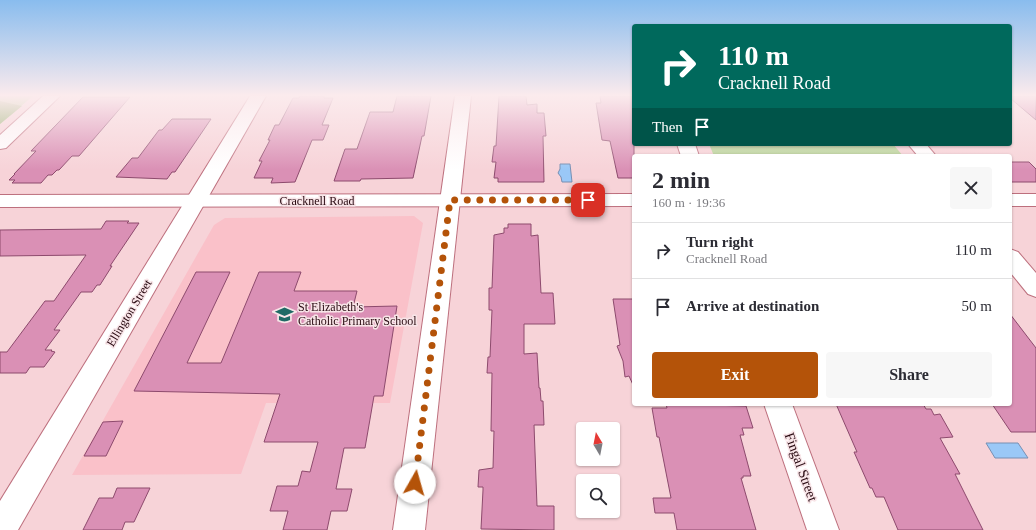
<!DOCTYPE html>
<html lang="en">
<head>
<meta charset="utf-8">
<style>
  body { margin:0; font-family:"Times New Roman",serif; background:#f7f7f7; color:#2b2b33; height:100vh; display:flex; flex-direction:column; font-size:15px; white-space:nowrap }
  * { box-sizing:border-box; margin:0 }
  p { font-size:13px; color:#7c7c81 }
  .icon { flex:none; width:22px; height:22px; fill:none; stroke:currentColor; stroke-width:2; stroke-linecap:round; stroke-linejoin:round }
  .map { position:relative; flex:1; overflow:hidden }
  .sheet { position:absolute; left:632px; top:154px; width:380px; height:252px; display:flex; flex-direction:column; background:#fff; border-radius:4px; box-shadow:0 1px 3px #0004 }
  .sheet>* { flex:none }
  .banner { position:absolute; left:632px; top:24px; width:380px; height:122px; border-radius:4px; box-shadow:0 1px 3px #0004; background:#00695c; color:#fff; overflow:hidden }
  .needle { width:26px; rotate:350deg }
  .tools { position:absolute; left:576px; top:422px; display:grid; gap:8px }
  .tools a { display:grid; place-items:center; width:44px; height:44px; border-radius:4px; background:#fff; box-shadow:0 1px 3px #0004; font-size:20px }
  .pin { position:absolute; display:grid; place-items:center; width:34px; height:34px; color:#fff; margin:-17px; border-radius:8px; box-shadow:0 2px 6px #0006 }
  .me { position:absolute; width:44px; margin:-22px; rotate:7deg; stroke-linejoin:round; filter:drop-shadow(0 0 3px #0008) }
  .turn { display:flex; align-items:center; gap:14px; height:84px; padding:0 20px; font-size:18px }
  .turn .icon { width:52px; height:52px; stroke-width:2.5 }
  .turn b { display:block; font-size:28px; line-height:34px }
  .then { display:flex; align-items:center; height:38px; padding:0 20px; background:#0003; gap:8px; font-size:15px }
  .round { display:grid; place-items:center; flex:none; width:42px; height:42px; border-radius:4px; background:#f7f7f7 }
  .headline { display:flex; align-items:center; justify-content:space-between; height:68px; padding:0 20px }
  h1 { font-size:24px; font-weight:700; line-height:30px }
  .cta { display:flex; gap:8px; margin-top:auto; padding:8px 20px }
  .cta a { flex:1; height:46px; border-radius:4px; background:#b45309; color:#fff; font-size:16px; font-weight:700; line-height:46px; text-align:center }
  .cta a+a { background:#f7f7f7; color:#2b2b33 }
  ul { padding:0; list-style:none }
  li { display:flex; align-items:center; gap:12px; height:56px; padding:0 20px; border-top:1px solid #e1e1e2 }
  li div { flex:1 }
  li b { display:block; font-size:15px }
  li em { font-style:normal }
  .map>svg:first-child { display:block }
  .built { fill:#fac1c9 }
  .green { fill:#b8d499 }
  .forest { fill:#8dad66 }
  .water { fill:#9ac8f7; stroke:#788fb2 }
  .building { fill:#da90b5; stroke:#8d4a6d }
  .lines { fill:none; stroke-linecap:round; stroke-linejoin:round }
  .street-casing { stroke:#bd6f7d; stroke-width:2 }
  .secondary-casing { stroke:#bd6f7d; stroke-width:2 }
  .street { fill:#fff; fill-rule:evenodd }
  .secondary { fill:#fff; fill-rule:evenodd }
  .route { stroke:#b45309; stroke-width:7; stroke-dasharray:0 12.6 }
  .labels { text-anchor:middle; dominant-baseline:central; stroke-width:3; stroke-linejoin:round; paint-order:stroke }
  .street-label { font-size:12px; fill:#280a11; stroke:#f8e5e8 }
  .poi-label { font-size:12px; fill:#280a11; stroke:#f8e5e8; text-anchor:start }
  .near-street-label { font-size:14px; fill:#280a11; stroke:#f8e5e8 }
</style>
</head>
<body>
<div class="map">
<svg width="1036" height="530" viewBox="0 0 1036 530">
  <rect width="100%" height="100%" fill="#f7d3d8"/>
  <path class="built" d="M414 216 423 223 390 403H266L241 474 72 475 214 225 225 218Z"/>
  <g class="green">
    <path d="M0 96H33L0 124Z"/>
    <path d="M709 144H893L903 156H714Z"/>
  </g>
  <path class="forest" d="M0 101 22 106 0 124Z"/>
  <g class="water">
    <path d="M560 164H570L572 182H562L561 177 558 173 560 169Z"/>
    <path d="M986 443H1018L1028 458H995Z"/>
  </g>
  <g class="building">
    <path d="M300 96H324V98H333L322 125H329L323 140H312L295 182 271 183 273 178H254L262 161H259L270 140H268L275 125H279L293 98H299Z"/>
    <path d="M397 96H431L424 136H422L413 178 361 179 360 181H334L345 149H357L370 112H393Z"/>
    <path d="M499 96H526L527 105 537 104V113H544L546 136H543L544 182H498V178H494L496 162H492L494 146H496Z"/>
    <path d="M600 96H634V178H618L610 141 602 140 596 103H601Z"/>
    <path d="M1010 96H1036V120L1010 98Z"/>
    <path d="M83 97H130L79 156H72L59 170H57L52 175H48L41 183H12L15 180H9L15 174H14L36 151H31Z"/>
    <path d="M172 119H211L175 172H172L167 179 116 177 132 158H138L159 130H162Z"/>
    <path d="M1010 162H1029L1036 169V182H1010Z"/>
    <path d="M106 221H129L127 223H139L110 266H112L100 285H97L92 292H81L54 330H60L45 350H52L51 351 55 352 44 367H30L26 373H0V352H7L45 301H54L86 255 0 256V230L101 229Z"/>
    <path d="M508 224H531V236L538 235 541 293H553L555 324H524V354L537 353 539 388H540L541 401H543L544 425H534L537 506H554V530L481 529 483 490V487H478L479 470 493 468 494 431H491L492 373H487L488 357H490L492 310H489V288H492L494 235 504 233V228H508Z"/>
    <path d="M196 272H230L187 363H221L259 272H301L294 291H357L353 307 397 306 383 396H374L365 448H344L336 489H352L347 511H331L327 530H283L288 511H270L277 486H298L302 471 310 472 318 442H264L280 394 134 391Z"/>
    <path d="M613 299H634V387L629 376 625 377 623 361 617 346 620 345Z"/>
    <path d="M1010 314 1036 348V432H1011L992 404H1010Z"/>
    <path d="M666 404 746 406 753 428H742L744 435H740L751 476H743V478H741L756 530H677L674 513H655L653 498H671L659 437H657L652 408H667Z"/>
    <path d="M836 404H923L926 409H931L934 415 940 414 953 437 940 438 960 474H955L983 530H898L884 497H876L872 488H870L854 452H857Z"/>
    <path d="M123 421 106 456H84L103 422Z"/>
    <path d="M117 488H150L134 522H125L122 530H83L99 498H113Z"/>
  </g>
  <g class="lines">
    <defs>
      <g id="street">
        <path d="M43 96H60L6 148 0 149V135Z"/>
        <path d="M250 96H266L18 530H0V501Z"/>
        <path d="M455 96H471L425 530H393Z"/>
        <path d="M677 144H695L699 156H681Z"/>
        <path d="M908 144H926L936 156H918Z"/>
        <path d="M1010 249 1018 252 1036 273V297L1028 294 1010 272Z"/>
        <path d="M764 404H792L839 530H807Z"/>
      </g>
      <g id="secondary">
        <path d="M634 194V206L0 207V195Z"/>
        <rect x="1010" y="194" width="26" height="12"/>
      </g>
    </defs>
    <use href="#street" class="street-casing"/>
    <use href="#secondary" class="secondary-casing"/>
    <use href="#street" class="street"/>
    <use href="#secondary" class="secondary"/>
  </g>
  <linearGradient id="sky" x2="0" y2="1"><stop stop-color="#89bcee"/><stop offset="0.56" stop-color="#fbebed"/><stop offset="1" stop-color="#fbebed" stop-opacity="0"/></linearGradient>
  <rect width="1036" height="170" fill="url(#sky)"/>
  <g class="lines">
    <path class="route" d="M415 483 450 200H588"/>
  </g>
  <defs>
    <symbol id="school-bare" viewBox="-9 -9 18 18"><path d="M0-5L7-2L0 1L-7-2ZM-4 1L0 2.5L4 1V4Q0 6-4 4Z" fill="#1f6a65" stroke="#f8e5e8" stroke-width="2.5" paint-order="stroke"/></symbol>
  </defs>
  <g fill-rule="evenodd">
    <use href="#school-bare" x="272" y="302" width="25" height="25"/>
  </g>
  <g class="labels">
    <g class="street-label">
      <text x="317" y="201">Cracknell Road</text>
      <text transform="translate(129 313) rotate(-59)">Ellington Street</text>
    </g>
    <g class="poi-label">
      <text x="298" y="307">St Elizabeth's<tspan x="298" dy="14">Catholic Primary School</tspan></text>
    </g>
    <g class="near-street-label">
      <text transform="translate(801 467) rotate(70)">Fingal Street</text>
    </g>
  </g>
</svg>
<div class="tools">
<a><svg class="needle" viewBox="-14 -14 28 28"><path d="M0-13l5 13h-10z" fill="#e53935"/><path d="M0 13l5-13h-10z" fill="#7c7c81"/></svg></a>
<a><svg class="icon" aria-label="search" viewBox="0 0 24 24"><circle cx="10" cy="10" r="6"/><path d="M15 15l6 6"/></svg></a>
</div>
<div class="pin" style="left:588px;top:200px;background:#d93025"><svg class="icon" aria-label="arrive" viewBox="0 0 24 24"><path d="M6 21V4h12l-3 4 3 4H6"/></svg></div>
<svg class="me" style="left:415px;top:483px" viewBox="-20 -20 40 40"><circle r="19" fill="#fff"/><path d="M0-13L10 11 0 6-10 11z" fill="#b45309"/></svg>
<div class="banner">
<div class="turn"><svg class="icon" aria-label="right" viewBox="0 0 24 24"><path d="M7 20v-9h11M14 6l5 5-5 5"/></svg><div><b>110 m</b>Cracknell Road</div></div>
<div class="then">Then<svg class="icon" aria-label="arrive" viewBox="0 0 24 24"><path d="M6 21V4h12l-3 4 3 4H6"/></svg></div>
</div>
<section class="sheet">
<div class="headline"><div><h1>2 min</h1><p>160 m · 19:36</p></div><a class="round"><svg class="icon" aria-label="close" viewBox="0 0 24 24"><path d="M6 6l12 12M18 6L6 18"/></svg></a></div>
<ul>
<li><svg class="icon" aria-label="right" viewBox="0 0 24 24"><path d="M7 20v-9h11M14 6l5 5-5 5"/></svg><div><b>Turn right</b><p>Cracknell Road</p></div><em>110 m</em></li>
<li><svg class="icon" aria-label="arrive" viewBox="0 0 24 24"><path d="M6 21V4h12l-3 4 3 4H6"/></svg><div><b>Arrive at destination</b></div><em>50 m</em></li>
</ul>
<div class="cta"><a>Exit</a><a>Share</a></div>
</section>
</div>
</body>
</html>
